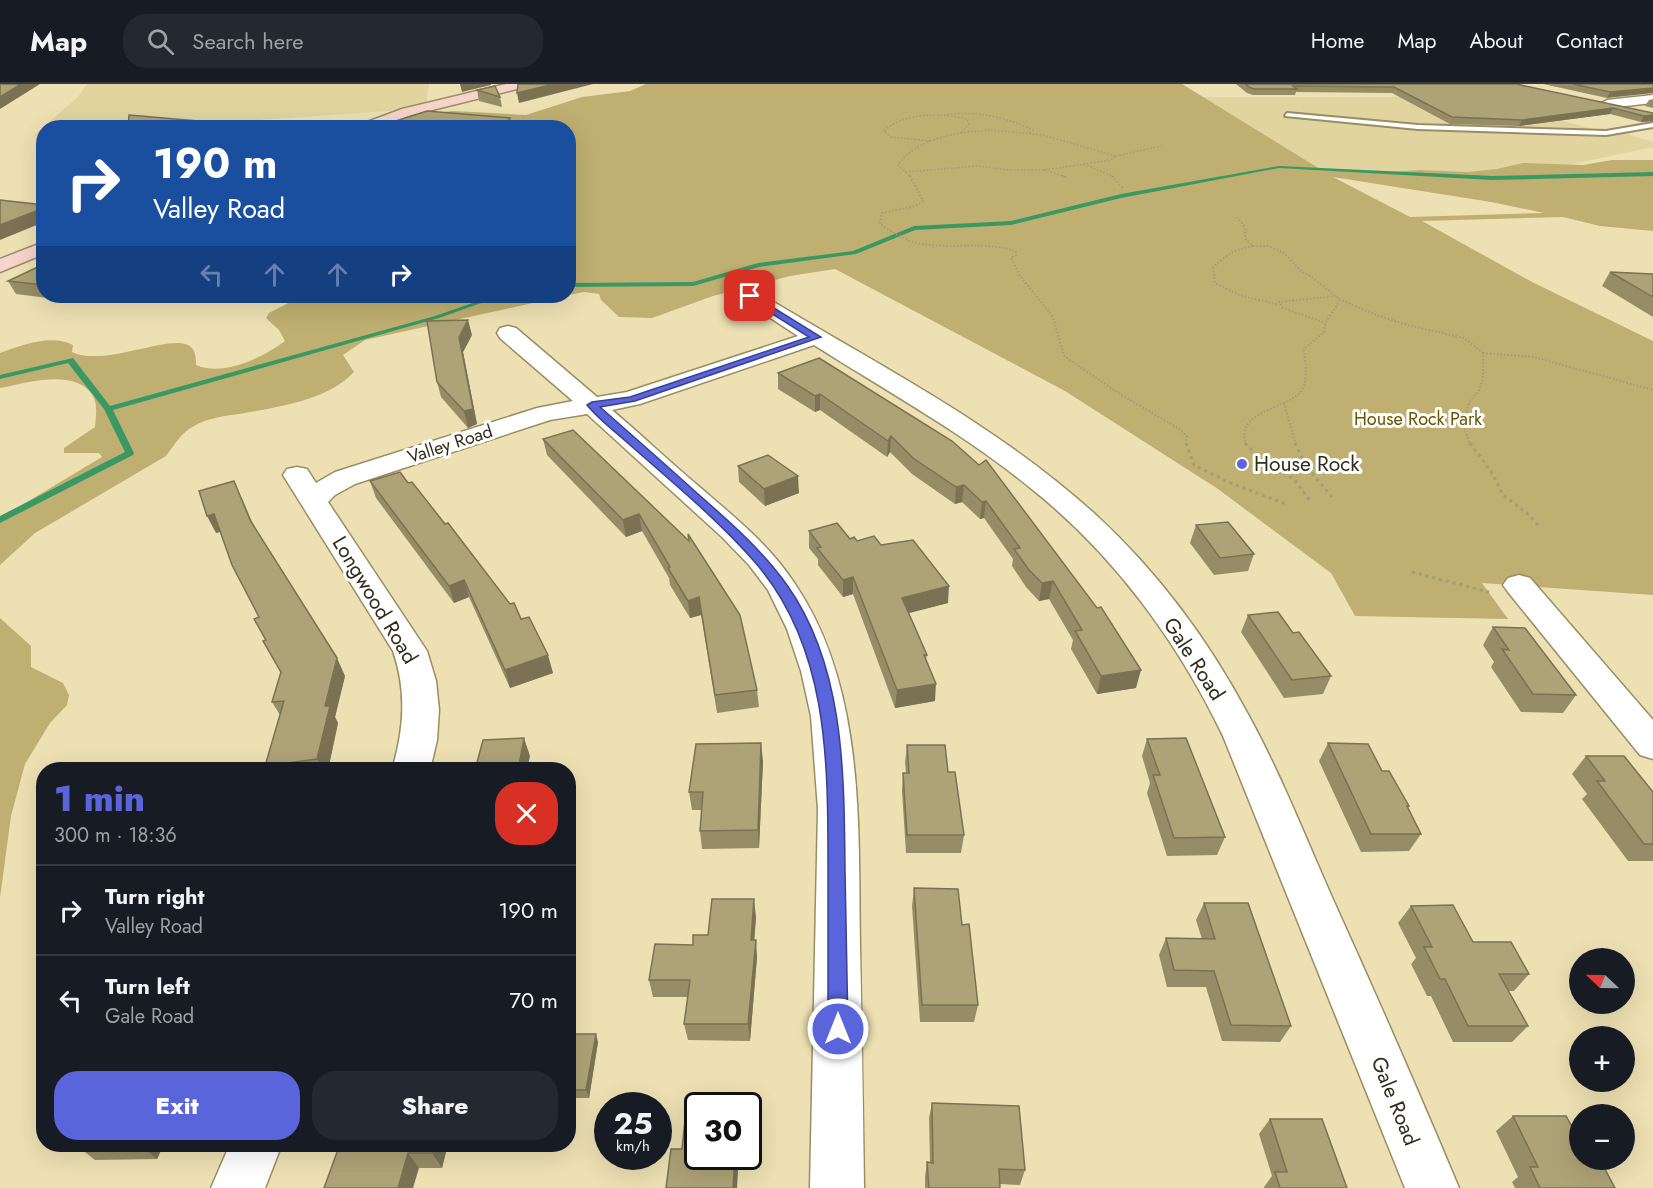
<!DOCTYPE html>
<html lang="en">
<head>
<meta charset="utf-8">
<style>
  body { margin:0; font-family:Jost,sans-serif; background:#242831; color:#f1f3f6; height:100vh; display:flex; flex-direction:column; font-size:22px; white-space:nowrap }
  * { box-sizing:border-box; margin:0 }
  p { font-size:20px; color:#9ea1a6 }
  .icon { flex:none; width:33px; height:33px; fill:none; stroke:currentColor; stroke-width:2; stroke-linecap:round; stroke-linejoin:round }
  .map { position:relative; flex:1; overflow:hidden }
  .details { position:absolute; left:36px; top:678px; width:540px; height:390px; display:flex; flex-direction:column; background:#171b24; border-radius:24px; box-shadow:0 6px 24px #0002 }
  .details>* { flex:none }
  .guide { position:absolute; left:36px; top:36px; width:540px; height:183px; border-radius:24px; box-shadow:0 6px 24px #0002; background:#1a4fa0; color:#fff; overflow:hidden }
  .needle { width:39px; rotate:292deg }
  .fabs { position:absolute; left:1569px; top:864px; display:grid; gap:12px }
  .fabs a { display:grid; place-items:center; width:66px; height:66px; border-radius:50%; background:#171b24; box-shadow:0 6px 24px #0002; font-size:30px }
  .speed { position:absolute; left:594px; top:1008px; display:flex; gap:12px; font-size:30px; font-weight:700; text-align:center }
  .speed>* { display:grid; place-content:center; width:78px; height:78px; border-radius:50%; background:#171b24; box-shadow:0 6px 24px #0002; line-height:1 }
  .speed small { font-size:15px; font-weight:400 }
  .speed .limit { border:3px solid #111; border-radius:9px; background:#fff; color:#111 }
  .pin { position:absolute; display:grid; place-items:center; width:51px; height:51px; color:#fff; margin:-26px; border-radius:12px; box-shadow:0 3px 9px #0006 }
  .me { position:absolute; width:66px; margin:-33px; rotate:0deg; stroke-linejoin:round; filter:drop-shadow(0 0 4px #0008) }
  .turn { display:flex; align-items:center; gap:21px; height:126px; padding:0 18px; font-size:27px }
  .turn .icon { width:78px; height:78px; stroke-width:2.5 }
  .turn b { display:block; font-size:42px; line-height:51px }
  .lanes { display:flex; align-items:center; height:57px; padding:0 18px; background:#0003; justify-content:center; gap:30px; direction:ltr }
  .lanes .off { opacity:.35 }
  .round { display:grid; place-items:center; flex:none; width:63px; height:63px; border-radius:24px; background:#242831 }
  .summary { display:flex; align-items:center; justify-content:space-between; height:102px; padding:0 18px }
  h1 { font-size:36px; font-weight:800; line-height:45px; color:#5a64db }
  .cta { display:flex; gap:12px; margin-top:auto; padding:12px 18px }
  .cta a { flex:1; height:69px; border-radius:24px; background:#5a64db; color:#fff; font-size:24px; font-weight:800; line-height:69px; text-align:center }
  .cta a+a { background:#242831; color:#f1f3f6 }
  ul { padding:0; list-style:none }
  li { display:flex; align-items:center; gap:18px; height:90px; padding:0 18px; border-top:2px solid #363941 }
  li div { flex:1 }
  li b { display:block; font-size:22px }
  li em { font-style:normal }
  header { display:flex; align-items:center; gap:36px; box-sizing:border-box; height:84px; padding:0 30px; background:#171b24; border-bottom:2px solid #363941 }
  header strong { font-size:28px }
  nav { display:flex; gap:33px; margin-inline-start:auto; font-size:21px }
  .search { width:420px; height:54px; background:#242831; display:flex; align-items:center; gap:15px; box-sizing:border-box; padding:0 21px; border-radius:24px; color:#9ea1a6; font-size:22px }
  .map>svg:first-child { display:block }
  .built { fill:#e2d49f }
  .green { fill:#bfaf70; fill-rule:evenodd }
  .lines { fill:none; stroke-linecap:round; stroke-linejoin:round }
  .stream { fill:#3a9863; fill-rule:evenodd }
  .lane-casing { stroke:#998e63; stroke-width:4 }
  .street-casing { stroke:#998e63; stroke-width:3 }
  .secondary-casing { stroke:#998e63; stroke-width:3 }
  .path-far2 { stroke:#a59c79; stroke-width:1.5; stroke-dasharray:1.5 2; stroke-linecap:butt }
  .path-far1 { stroke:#a59c79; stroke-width:2; stroke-dasharray:1.5 2; stroke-linecap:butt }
  .path { stroke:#a59c79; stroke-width:3; stroke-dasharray:3 4; stroke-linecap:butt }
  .lane { fill:#fff; fill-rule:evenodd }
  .street { fill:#fff; fill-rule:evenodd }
  .secondary { fill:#f6d4cb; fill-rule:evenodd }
  .wall { fill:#968c66 }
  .shaded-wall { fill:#7a7253 }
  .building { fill:#aea377; stroke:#7a7253; stroke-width:1.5 }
  .route { fill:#5a64db; stroke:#3a418e; stroke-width:1.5 }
  .poi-dot { fill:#5a64db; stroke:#fff; stroke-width:2 }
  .labels { text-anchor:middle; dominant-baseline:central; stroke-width:6; stroke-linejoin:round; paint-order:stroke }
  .far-park-label { font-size:18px; fill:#665507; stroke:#fff }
  .far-street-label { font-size:18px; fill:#302b1a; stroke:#fff }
  .poi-label { font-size:21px; fill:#302b1a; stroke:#fff; text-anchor:start }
  .street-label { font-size:21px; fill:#302b1a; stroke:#fff }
</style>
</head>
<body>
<header>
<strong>Map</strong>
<div class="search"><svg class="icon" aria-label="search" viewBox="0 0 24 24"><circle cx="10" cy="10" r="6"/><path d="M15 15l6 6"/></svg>Search here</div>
<nav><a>Home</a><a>Map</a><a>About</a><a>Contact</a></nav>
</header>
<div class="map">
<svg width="1653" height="1104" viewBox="0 0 1653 1104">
  <rect width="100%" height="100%" fill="#ede1b3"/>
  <g class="built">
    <path d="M87 0H428L429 1 426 18 389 27 153 43 44 44 43 51 33 52 78 13Z"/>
    <path d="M1201 13H1472L1601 47 1653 36V44L1627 50 1653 58V63L1502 95 1329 91Z"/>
  </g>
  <g class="green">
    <path d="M646 0H1182L1320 85 1375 89 1419 86 1468 88 1497 85 1523 79 1583 81 1612 76H1653V147L1600 142 1563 133 1422 137 1532 198 1653 257V511L1482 499 1508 535 1355 532 1331 489 1218 405 1065 307 835 185 790 192 713 212 652 234 619 233 601 216 599 210 584 208 569 211 568 44C526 43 485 36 442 31L444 28 453 27 526 31 582 13 630 7ZM1333 93 1491 118 1544 129 1410 133Z"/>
    <path d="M302 212H565L365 256 343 271 354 288C327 317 277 323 239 330 224 332 208 334 194 342 182 348 174 361 166 372L35 449 0 481V434L102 373 99 369H64V364L95 343C96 333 98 319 92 310 73 284 26 299 0 304V269C23 261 50 250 73 261L72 268C105 284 175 247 191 263 196 268 196 275 196 281 223 293 264 273 285 257L279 246 266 234 269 229Z"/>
    <path d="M0 534 31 562V583L63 599 69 611 67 621 50 639 25 680 11 732 0 814Z"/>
  </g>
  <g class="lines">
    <g class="stream">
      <path d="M1279 82 1492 92 1653 88V92L1492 96 1279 84 1121 114 1011 141 915 146 856 170 759 183 693 202 568 203V199L693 198 758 179 853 167 914 142 1011 137 1121 110Z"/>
      <path d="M493 212H501L439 234 113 326 134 369 133 371 0 439V432L125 368 104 325 68 279 0 295V291L73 274 110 322 435 232Z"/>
    </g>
    <defs>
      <path id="lane" d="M1287 29 1418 41 1606 47 1653 39V43L1606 51 1418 45 1285 32Z"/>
      <g id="street">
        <path d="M1653 11V19L1607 24 1600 20 1607 16Z"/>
        <path d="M750 206 757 208C872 278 997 340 1097 432 1159 489 1211 560 1250 634 1281 691 1305 752 1331 811 1375 908 1418 1006 1459 1104H1405L1223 652C1178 558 1114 471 1033 406 965 350 888 308 814 261L640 320 612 326C640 350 668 376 696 400 732 431 769 460 795 500 866 605 858 743 860 864 862 944 863 1024 864 1104H810L818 725 811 632 801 587 787 545 768 506 749 481 722 453 587 330 550 336 355 400 335 411 328 418 427 567 436 597 439 626 437 656 430 686H392C404 645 407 608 393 567L283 391 287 385 297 383 307 385 316 399 335 388 537 324 573 317 500 254 497 249 500 244 508 242 516 244 597 313 627 308 798 252 743 216 740 212 743 208Z"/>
        <path d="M1519 491 1530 494 1653 636V675L1640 671 1508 508 1503 501 1508 494Z"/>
        <path d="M230 1060H282L265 1104H211Z"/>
      </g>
      <g id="secondary">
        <path d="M506 0H527L525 3 412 31 374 44H351L402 25Z"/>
        <path d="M44 158V170L0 188V175Z"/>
      </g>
    </defs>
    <use href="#lane" class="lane-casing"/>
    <use href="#street" class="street-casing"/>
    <use href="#secondary" class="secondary-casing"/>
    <g class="path-far2">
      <path d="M944 31C974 26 1006 33 1033 46L1028 49"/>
      <path d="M991 46 1043 51 1116 72 1111 76 1044 86H1009L977 82 906 88 898 81C917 53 960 48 991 46Z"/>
      <path d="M930 57 891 53 884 47C904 28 942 29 967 35L969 40 960 50"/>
      <path d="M1116 72 1161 62"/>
      <path d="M1084 80 1114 93"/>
      <path d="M1044 86 1066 93"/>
      <path d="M906 88 911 93"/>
    </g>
    <g class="path-far1">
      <path d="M910 92 923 117 915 122 882 129 880 140C891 147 901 154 913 158 946 167 980 156 1016 167V171L1011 174 1020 192 1053 233 1064 272 1120 310 1181 346 1187 353 1186 361"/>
      <path d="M1062 92 1069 94"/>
      <path d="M1112 92 1123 104"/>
      <path d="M1237 133 1245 143V154L1253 162H1268L1284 169 1302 188 1312 193 1339 215 1376 231 1411 242 1464 254 1483 269V295L1479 306 1469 319 1464 342 1470 361"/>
      <path d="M1253 162C1237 165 1224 171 1213 184L1215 199 1239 211 1279 221"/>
      <path d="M1323 238 1283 224 1279 218 1336 212"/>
      <path d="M1483 269 1534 273 1653 306"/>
      <path d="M1284 319 1296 361"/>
      <path d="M1246 361C1234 326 1287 326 1301 307 1309 295 1305 278 1304 265L1324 248C1324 233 1337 227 1339 215"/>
    </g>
    <g class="path">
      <path d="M1186 359 1194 381 1228 398 1286 420"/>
      <path d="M1245 359 1258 373 1294 395 1310 417"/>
      <path d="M1295 359 1306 382 1332 413"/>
      <path d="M1470 359 1492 389 1503 411 1528 430 1539 442"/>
      <path d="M1412 488 1489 508"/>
    </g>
    <use href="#lane" class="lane"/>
    <use href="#street" class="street"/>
    <use href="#secondary" class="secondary"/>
  </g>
  <g class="wall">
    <path d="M1236 0H1516L1653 29V37L1641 38 1610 30 1519 42 1450 40 1392 9 1296 8 1295 11H1253L1247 9Z"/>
    <path d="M1543 0H1653L1607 14Z"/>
    <path d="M477 6 500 13 502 23 479 17Z"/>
    <path d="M1653 15V24L1645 22 1649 16Z"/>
    <path d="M44 180V212H74L64 216 16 210 8 197Z"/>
    <path d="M1610 188 1653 190V233L1602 202Z"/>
    <path d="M472 251 463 268 477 340 468 344 441 313 437 298Z"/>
    <path d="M778 289 952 357 1136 604 1097 610 1071 565 1073 556 1049 515 1039 517 1026 503 1012 482 1013 475 984 434 980 435 962 418 955 420 912 390 890 368 887 373 820 326 815 328 778 305Z"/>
    <path d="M543 355 689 457 757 606 759 623 717 629 701 531 690 534 670 501 669 494 642 447 626 453 547 371Z"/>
    <path d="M738 382 799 409 765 422 739 398Z"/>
    <path d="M370 397 408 399 521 535 553 589 510 604 469 513 454 519 376 414Z"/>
    <path d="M242 414 253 440 345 592 335 633 338 639 328 686H267L265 682 280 631 272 618 281 589 263 557 265 556 254 535 259 533 220 448 216 449Z"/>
    <path d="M1196 441 1254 470 1248 487 1214 491 1190 459Z"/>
    <path d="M809 447 850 455 857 457 881 461 948 519 909 529 927 571 926 576 935 617 895 624 853 510 843 513 818 481V475L809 464Z"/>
    <path d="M1248 531 1293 549 1331 592 1323 610 1284 614 1241 548Z"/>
    <path d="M1493 543 1576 611 1563 629 1521 628 1491 583 1494 578 1483 561Z"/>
    <path d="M1147 655 1225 753 1217 771 1167 772 1147 709 1150 699 1142 672Z"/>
    <path d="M1328 659 1382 687 1409 722 1408 725 1421 750 1409 767 1361 768 1319 677Z"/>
    <path d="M907 661 948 688 964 751 961 769H906L902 707 903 689H906L905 679Z"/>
    <path d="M1586 672 1653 708V777H1628L1582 715 1587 710 1572 690Z"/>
    <path d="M763 677 759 764 702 765 700 747 702 726H692L689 708Z"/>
    <path d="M914 804 962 841 978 921 974 938H920L912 822Z"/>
    <path d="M1204 819 1291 942 1280 958 1222 957 1206 903H1167L1159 871 1166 854 1202 855 1196 836Z"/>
    <path d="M1411 822 1529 890 1514 907H1508L1528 942 1512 958H1453L1431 912H1427L1411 880 1416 874 1398 839Z"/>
    <path d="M756 833 754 856 757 873 750 957 688 956 684 940 688 913H653L649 896 693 861 708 851Z"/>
    <path d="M568 952 598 958 589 1014H568Z"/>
    <path d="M932 1019 1025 1086 1020 1101 1000 1100V1104H925V1093L927 1078 930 1079 929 1034Z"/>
    <path d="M1513 1032 1578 1053 1615 1104H1515L1512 1098 1518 1093 1496 1047Z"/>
    <path d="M1270 1035 1347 1104H1264V1103L1272 1092 1259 1050Z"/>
    <path d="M77 1060H164L157 1075 95 1076 76 1061Z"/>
    <path d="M340 1060H448L442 1084H419Z"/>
  </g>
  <g class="shaded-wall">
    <path d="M21 0H40L0 25V13Z"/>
    <path d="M460 0H491V1L462 8Z"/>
    <path d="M554 0H593L519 19 517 9Z"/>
    <path d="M1653 4V9L1607 14 1610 8Z"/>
    <path d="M1613 24 1610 30 1519 42 1522 36Z"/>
    <path d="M1653 31V37L1641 38 1644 32Z"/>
    <path d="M510 34 512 44H504Z"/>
    <path d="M44 124V138L0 156V141Z"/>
    <path d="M62 212H74L64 216Z"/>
    <path d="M468 236 472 251 463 268 477 340 468 344 464 327 459 253Z"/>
    <path d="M820 310V326L815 328V312Z"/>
    <path d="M891 352 890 368 887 373 888 357Z"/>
    <path d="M798 392 799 409 765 422 764 405Z"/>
    <path d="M964 401 962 418 955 420 956 403Z"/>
    <path d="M986 417 984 434 980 435 982 418Z"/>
    <path d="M214 430 223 447 216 449 207 432Z"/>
    <path d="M639 430 642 447 626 453 623 436Z"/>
    <path d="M853 493V510L843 513V496Z"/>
    <path d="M464 496 469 513 454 519 449 502Z"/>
    <path d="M1053 497 1049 515 1039 517 1042 499Z"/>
    <path d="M949 502 948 519 901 531 902 514Z"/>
    <path d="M699 513 701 531 690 534 688 517Z"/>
    <path d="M548 571 553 589 510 604 505 586Z"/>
    <path d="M337 574 345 592 335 633 338 639 328 686H323L317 675 325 622Z"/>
    <path d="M1141 586 1136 604 1097 610 1101 592Z"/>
    <path d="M936 600 935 617 895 624 897 606Z"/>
    <path d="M524 654 530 672 527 686H520L519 681Z"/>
    <path d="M761 659 763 677 759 764 758 746Z"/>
    <path d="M754 815 756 833 753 873 751 856Z"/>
    <path d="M756 856 757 873 750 957 748 940Z"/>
    <path d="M596 950 598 958 589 1014 586 1006Z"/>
    <path d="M139 1060H164L157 1075Z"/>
    <path d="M434 1060H448L442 1084 432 1069Z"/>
    <path d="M408 1069 419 1084 413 1104H398Z"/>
    <path d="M735 1072H739L737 1104H733Z"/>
  </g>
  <g class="building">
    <path d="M0 0H21L0 13Z"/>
    <path d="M518 0H554L517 9Z"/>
    <path d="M1245 0H1516L1653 29V31L1644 32 1613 24 1522 36 1452 33 1394 3 1293 2 1297 5H1254L1249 3Z"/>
    <path d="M1573 0H1653V4L1610 8Z"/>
    <path d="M495 2 500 13 477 6Z"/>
    <path d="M427 27 510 34 504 44H374Z"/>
    <path d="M129 31 257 42 261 44H128Z"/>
    <path d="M0 116 44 121V124L0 141Z"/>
    <path d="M44 180V201L8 197Z"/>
    <path d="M1610 188 1653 190V213Z"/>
    <path d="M468 236 459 253 473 325 464 327 437 298 427 237Z"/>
    <path d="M819 274 952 357 979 381 986 376 1097 524 1101 523 1141 586 1101 592 1075 547 1082 546 1053 497 1042 499 1029 486 1014 465 1020 464 986 417 982 418 964 401 956 403 913 374 891 352 888 357 820 310 815 312 778 289Z"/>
    <path d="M573 346 689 457 688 450 740 531 757 606 715 611 699 513 688 517 668 484 670 483 639 430 623 436 543 355Z"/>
    <path d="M768 371 798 392 764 405 738 382Z"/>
    <path d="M400 388 408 399 412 398 445 440 448 439 510 520 514 519 521 535 529 533 548 571 505 586 464 496 449 502 370 397Z"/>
    <path d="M234 397 250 436 337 574 325 622H330L317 675 265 682 284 617 272 618 281 588 263 557 266 556 254 535 259 533 232 481 214 430 207 432 199 407Z"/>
    <path d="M1228 438 1254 470 1220 474 1196 441Z"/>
    <path d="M837 439 850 455 854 453 857 457 874 452 881 461 913 456 949 502 902 514 927 571H924L936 600 897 606 853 493 843 496 817 464 821 463 809 447Z"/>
    <path d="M1278 528 1293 549 1299 548 1331 592 1292 596 1248 531Z"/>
    <path d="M1493 543 1525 544 1576 611 1533 610 1502 565 1509 566Z"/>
    <path d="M524 654 519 681 522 680 521 686H475L483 656Z"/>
    <path d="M1186 654 1225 753 1174 754 1153 691H1160L1147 655Z"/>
    <path d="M761 659 758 746 700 747 703 708H689L696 660Z"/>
    <path d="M1328 659 1368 660 1382 687H1389L1409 722H1407L1421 750H1371Z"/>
    <path d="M907 661H945L948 688H955L964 751H907L903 689H909Z"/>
    <path d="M1586 672H1624L1653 708V760H1644L1597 697H1605Z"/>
    <path d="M914 804 958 805 962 841 969 840 978 921H922Z"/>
    <path d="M712 815H754L751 856H756L748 940H684L690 896H649L655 860 693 861V851H708Z"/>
    <path d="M1204 819H1248L1291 942 1231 941 1214 887 1174 886 1166 854 1215 855Z"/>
    <path d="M1453 821 1473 858H1511L1529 890H1499L1528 942H1468L1445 895H1440L1424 863H1432L1411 822Z"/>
    <path d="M569 950H596L586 1006H568Z"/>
    <path d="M687 1017H739V1022H698V1072H735L733 1104H666L671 1065H682Z"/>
    <path d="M932 1019 1019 1022 1025 1086 999 1085 1000 1104H929L927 1078 933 1079Z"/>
    <path d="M1513 1032H1566L1578 1053H1580V1076H1600L1615 1104H1540L1530 1083H1538Z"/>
    <path d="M1270 1035H1322L1347 1104H1280L1275 1088H1287Z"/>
    <path d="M77 1060H139L76 1061Z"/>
    <path d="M340 1060H434L432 1069H408L398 1104H324Z"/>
  </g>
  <path class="route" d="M747 211H753L821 253 635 317 600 323C633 352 666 381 698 410 730 438 763 467 787 501 845 583 844 690 845 786 846 839 847 892 848 945L845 951 838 954 831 951 828 945C828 890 828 836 828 781 828 674 828 560 753 476 716 434 672 398 630 361 616 348 599 336 587 321L592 318 630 313 809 253 747 214Z"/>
  <circle class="poi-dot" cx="1242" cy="380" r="6"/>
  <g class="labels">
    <g class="far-park-label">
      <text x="1418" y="335">House Rock Park</text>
    </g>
    <g class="far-street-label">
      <text transform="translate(450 360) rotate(-18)">Valley Road</text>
    </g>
    <g class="poi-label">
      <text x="1254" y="380">House Rock</text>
    </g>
    <g class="street-label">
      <text transform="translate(375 516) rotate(59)">Longwood Road</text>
      <text transform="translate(1194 575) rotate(57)">Gale Road</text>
      <text transform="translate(1395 1017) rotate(68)">Gale Road</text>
    </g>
  </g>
</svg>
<div class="fabs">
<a><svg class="needle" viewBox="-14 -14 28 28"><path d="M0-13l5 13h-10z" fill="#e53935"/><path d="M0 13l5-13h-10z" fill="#9ea1a6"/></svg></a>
<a>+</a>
<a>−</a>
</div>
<div class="speed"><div>25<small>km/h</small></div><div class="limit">30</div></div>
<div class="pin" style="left:750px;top:212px;background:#d93025"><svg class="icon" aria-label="arrive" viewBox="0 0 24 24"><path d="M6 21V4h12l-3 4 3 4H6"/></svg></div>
<svg class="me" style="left:838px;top:945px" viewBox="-20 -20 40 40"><circle r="17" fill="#5a64db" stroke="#fff" stroke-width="3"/><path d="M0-11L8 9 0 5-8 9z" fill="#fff"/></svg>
<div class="guide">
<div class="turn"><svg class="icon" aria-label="right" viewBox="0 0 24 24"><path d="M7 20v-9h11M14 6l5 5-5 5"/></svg><div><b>190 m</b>Valley Road</div></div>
<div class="lanes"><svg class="icon off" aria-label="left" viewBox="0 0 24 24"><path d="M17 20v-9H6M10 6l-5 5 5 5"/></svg><svg class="icon off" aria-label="ahead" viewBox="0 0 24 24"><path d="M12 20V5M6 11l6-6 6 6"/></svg><svg class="icon off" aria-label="ahead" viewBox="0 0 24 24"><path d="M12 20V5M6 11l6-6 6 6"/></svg><svg class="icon" aria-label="right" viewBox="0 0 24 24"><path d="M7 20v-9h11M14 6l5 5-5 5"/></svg></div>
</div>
<section class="details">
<div class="summary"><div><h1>1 min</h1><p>300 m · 18:36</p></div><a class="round" style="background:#d93025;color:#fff"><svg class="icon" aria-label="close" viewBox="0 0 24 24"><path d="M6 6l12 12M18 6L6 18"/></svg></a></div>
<ul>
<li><svg class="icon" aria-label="right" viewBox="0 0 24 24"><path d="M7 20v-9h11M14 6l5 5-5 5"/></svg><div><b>Turn right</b><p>Valley Road</p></div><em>190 m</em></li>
<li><svg class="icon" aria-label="left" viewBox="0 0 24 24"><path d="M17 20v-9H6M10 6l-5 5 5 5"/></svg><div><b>Turn left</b><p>Gale Road</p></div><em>70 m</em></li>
</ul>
<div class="cta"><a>Exit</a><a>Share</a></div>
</section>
</div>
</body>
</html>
